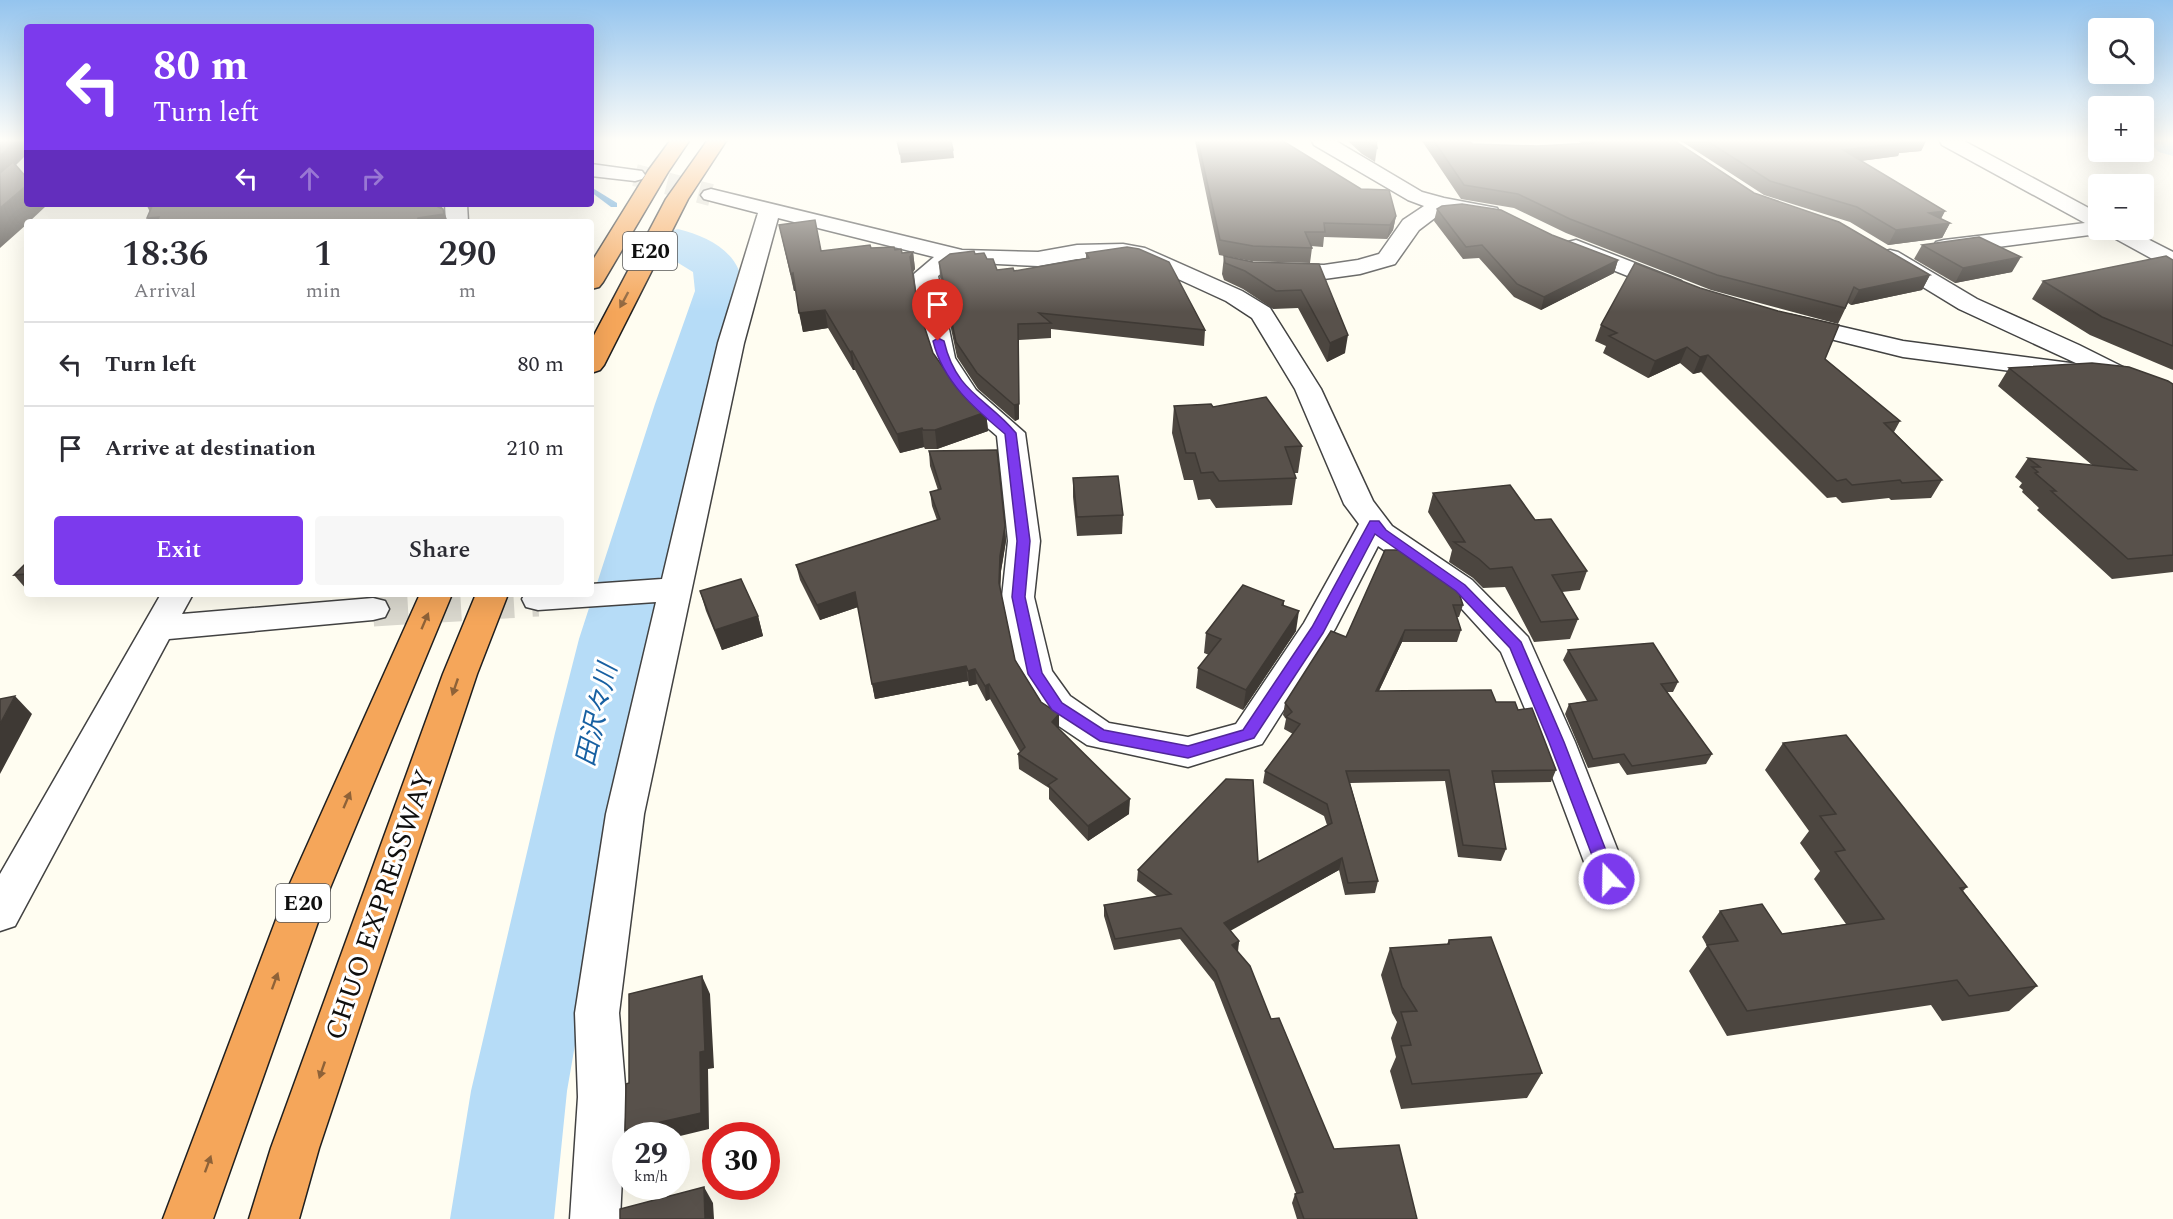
<!DOCTYPE html>
<html lang="en">
<head>
<meta charset="utf-8">
<style>
  body { margin:0; font-family:Spectral,"Noto Sans JP",serif; background:#f7f7f7; color:#2b2b33; height:100vh; display:flex; flex-direction:column; font-size:22px; white-space:nowrap }
  * { box-sizing:border-box; margin:0 }
  p { font-size:20px; color:#7c7c81 }
  .icon { flex:none; width:33px; height:33px; fill:none; stroke:currentColor; stroke-width:2; stroke-linecap:round; stroke-linejoin:round }
  .map { position:relative; flex:1; overflow:hidden }
  .sheet { position:absolute; left:24px; top:219px; width:570px; height:378px; display:flex; flex-direction:column; background:#fff; border-radius:6px; box-shadow:0 6px 24px #0002 }
  .sheet>* { flex:none }
  .top-card { position:absolute; left:24px; top:24px; width:570px; height:183px; border-radius:6px; box-shadow:0 6px 24px #0002; background:#7c3aed; color:#fff; overflow:hidden }
  .fabs { position:absolute; left:2088px; top:18px; display:grid; gap:12px }
  .fabs a { display:grid; place-items:center; width:66px; height:66px; border-radius:6px; background:#fff; box-shadow:0 6px 24px #0002; font-size:30px }
  .speed { position:absolute; left:612px; top:1122px; display:flex; gap:12px; font-size:30px; font-weight:700; text-align:center }
  .speed>* { display:grid; place-content:center; width:78px; height:78px; border-radius:50%; background:#fff; box-shadow:0 6px 24px #0002; line-height:1 }
  .speed small { font-size:15px; font-weight:400 }
  .speed .limit { border:9px solid #d22; background:#fff; color:#111 }
  .pin { position:absolute; display:grid; place-items:center; width:51px; height:51px; color:#fff; margin:-62px -26px; border-radius:50% 50% 50% 0; rotate:-45deg; box-shadow:0 0 6px #0007 }
  .pin .icon { rotate:45deg }
  .me { position:absolute; width:66px; margin:-33px; rotate:339deg; stroke-linejoin:round; filter:drop-shadow(0 0 4px #0008) }
  .turn { display:flex; align-items:center; gap:21px; height:126px; padding:0 30px; font-size:27px }
  .turn .icon { width:78px; height:78px; stroke-width:2.5 }
  .turn b { display:block; font-size:42px; line-height:51px }
  .lanes { display:flex; align-items:center; height:57px; padding:0 30px; background:#0003; justify-content:center; gap:30px; direction:ltr }
  .lanes .off { opacity:.35 }
  .eta { display:flex; justify-content:space-evenly; align-items:center; height:102px; text-align:center }
  .eta b { font-size:36px; font-weight:600; line-height:42px }
  .cta { display:flex; gap:12px; margin-top:auto; padding:12px 30px }
  .cta a { flex:1; height:69px; border-radius:6px; background:#7c3aed; color:#fff; font-size:24px; font-weight:600; line-height:69px; text-align:center }
  .cta a+a { background:#f7f7f7; color:#2b2b33 }
  ul { padding:0; list-style:none }
  li { display:flex; align-items:center; gap:18px; height:84px; padding:0 30px; border-top:2px solid #e1e1e2 }
  li div { flex:1 }
  li b { display:block; font-size:22px }
  li em { font-style:normal }
  .map>svg:first-child { display:block }
  .lines { fill:none; stroke-linecap:round; stroke-linejoin:round }
  .stream { fill:#3c8ece; fill-rule:evenodd }
  .river { fill:#b6dcf7; fill-rule:evenodd }
  .minor-tunnel-far1 { stroke:#dbd9cf; stroke-width:22; stroke-dasharray:22 11; stroke-linecap:butt }
  .minor-tunnel { stroke:#dbd9cf; stroke-width:35; stroke-dasharray:35 18; stroke-linecap:butt }
  .minor-casing { stroke:#424242; stroke-width:3 }
  .highway-casing { stroke:#202020; stroke-width:3 }
  .minor { fill:#fff; fill-rule:evenodd }
  .highway { fill:#f5a65a; fill-rule:evenodd }
  .wall { fill:#4c4640 }
  .shaded-wall { fill:#3e3934 }
  .building { fill:#58514b; stroke:#3e3934; stroke-width:1.5 }
  .oneway { fill:#8e6238 }
  .route { fill:#7c3aed; stroke:#51269a; stroke-width:1.5 }
  .labels { text-anchor:middle; dominant-baseline:central; stroke-width:6; stroke-linejoin:round; paint-order:stroke }
  .shield { fill:#fff; stroke:#575757; stroke-width:1.5 }
  .shield-label { font-size:22px; font-weight:bold; fill:#0f0f0f }
  .water-label { font-size:26px; font-style:italic; fill:#1760a2; stroke:#fff }
  .near-street-label { font-size:28px; fill:#0f0f0f; stroke:#fff }
</style>
</head>
<body>
<div class="map">
<svg width="2173" height="1219" viewBox="0 0 2173 1219">
  <rect width="100%" height="100%" fill="#fffdf1"/>
  <g class="lines">
    <path class="stream" d="M591 187 617 203V207H611L591 192Z"/>
    <g class="river">
      <path d="M2148 141H2173V156L2159 152Z"/>
      <path d="M678 229C710 237 743 254 743 291L711 404 649 639 629 733 567 1091 554 1219H450L471 1091 555 733 579 639 655 404 695 291 693 272 662 253 655 243 662 233Z"/>
    </g>
    <path class="minor-tunnel-far1" d="M635 175 711 195"/>
    <path class="minor-tunnel" d="M373 609 538 599"/>
    <defs>
      <g id="minor">
        <path d="M1312 141H1336L1422 192 1444 198 1497 208 1500 213 1497 218 1489 219 1444 211 1419 230 1395 264 1360 274 1324 279 1269 276 1265 271 1269 266 1277 264 1324 265 1358 260 1379 254 1403 220 1424 206 1408 200 1314 145Z"/>
        <path d="M1940 141H1964L2098 213V230H2130L2173 252V262L2166 264 2158 262 2105 233 1944 254 1936 252 1933 247 1936 242 1944 240 2085 223 1942 145Z"/>
        <path d="M591 164 642 171 645 175 642 179 635 181 591 176Z"/>
        <path d="M711 189 962 250 1038 252 1077 245 1123 244 1145 248 1242 291 1270 308 1321 389 1373 501 1392 526 1472 580 1528 637 1575 742 1629 879 1623 891 1609 897 1595 891 1539 742 1501 652 1450 596 1378 546 1335 629 1262 744 1188 767 1087 745 1044 716 1018 674 1002 597 1008 541 997 436C984 424 967 413 956 399 925 361 920 321 914 274L934 257 778 218 744 343 644 814 619 1013 626 1097 620 1219H570L578 1097 575 1013 606 814 656 602 538 610 526 607 522 599 525 594H591V584L662 579 718 343 758 213 704 199 701 195 704 191ZM1123 258 1139 261 1226 301 1252 318 1295 389 1344 504 1359 524 1304 623 1236 724 1188 737 1109 723 1070 696 1052 671 1034 597 1040 541 1025 433 976 390 955 358 938 276 956 262 1038 266 1077 259Z"/>
        <path d="M445 204H467L468 222H446Z"/>
        <path d="M1576 240 1681 281 1685 286 1681 291 1673 293 1665 291 1568 252 1565 247 1568 242Z"/>
        <path d="M1890 250 1898 252 1977 299 2079 345 2129 370 2173 387V404L2111 382 2083 367 2086 371 2082 377 2073 379 1903 357 1782 327 1779 322 1782 317 1791 315 1903 341 2078 364 1959 309 1882 262 1879 257 1882 252Z"/>
        <path d="M161 594H193L182 614 373 598 385 601 389 609 385 617 373 620 169 639 15 926 0 931V874Z"/>
      </g>
      <g id="highway">
        <path d="M670 141H689L668 172 603 282 599 287 591 289V263L648 171Z"/>
        <path d="M707 141H726L688 199 604 365 600 370 591 373V341L666 199Z"/>
        <path d="M420 594H452L330 888 213 1219H163L288 888Z"/>
        <path d="M476 594H508L477 674 319 1148 299 1219H249L271 1148 443 674Z"/>
      </g>
    </defs>
    <use href="#minor" class="minor-casing"/>
    <use href="#highway" class="highway-casing"/>
    <use href="#minor" class="minor"/>
    <use href="#highway" class="highway"/>
  </g>
  <g class="wall">
    <path d="M1195 141H1283L1396 216 1393 230 1387 239 1324 237 1323 247 1311 246 1312 248 1310 263 1251 261 1219 255Z"/>
    <path d="M1348 141H1379L1376 142 1377 148 1375 162 1362 154Z"/>
    <path d="M1422 141H1469L1473 144 1537 146 1581 143 1579 141H1675L1754 193 1930 275 1922 290 1851 305 1848 303 1838 324 1711 290 1566 233 1514 208 1461 199Z"/>
    <path d="M1681 141H1926L1921 151 1899 153 1898 156 1861 161 1945 211 1941 219 1950 223 1942 238 1888 245 1850 222 1764 195Z"/>
    <path d="M1437 209 1552 235 1618 260 1614 273 1541 310 1514 297 1479 258 1463 259 1434 221Z"/>
    <path d="M779 225 821 251 871 248 895 250 902 253 913 252 915 269 912 273 918 307 933 353 957 387 986 412 988 431 937 449H925L924 447 900 453 855 370H853L828 328 803 332 796 291H794Z"/>
    <path d="M1922 245 2012 272 1955 283 1914 259Z"/>
    <path d="M1086 253 1205 330 1204 346 1051 329V338L1019 340V419L1015 421 978 389 957 357 940 277 939 262 975 254 997 270 1014 271 1086 258Z"/>
    <path d="M1224 256 1253 262 1319 264 1345 353 1327 362 1298 308 1273 309 1243 289 1224 280 1222 274Z"/>
    <path d="M2173 260V370L2090 335 2032 299 2043 281Z"/>
    <path d="M1601 325 1825 359 1900 421 1894 432 1942 480 1931 498 1891 500 1889 498 1842 503 1836 497 1827 498 1701 372 1693 374 1680 363 1648 378 1603 353 1606 346 1595 341Z"/>
    <path d="M2009 368 2173 384V572L2112 579 2037 510 2039 508 2022 492 2023 490 2019 487 2022 483 2015 477 2028 458 2092 465 1998 386Z"/>
    <path d="M1174 406 1213 407 1302 446 1298 473H1294L1296 478 1292 505 1216 508 1210 499 1198 500 1193 480H1184L1172 433Z"/>
    <path d="M929 451 1005 526 1006 541 1001 571 1000 589 1015 660 1041 702 1059 714V729L1129 814 1088 841 1049 799V788L1019 769 1018 754 1020 752 990 699 986 701 977 684 969 686 968 681 875 699 858 607 820 620 800 580 796 565 937 520 932 506 930 492 938 490 930 466Z"/>
    <path d="M1073 478 1123 515 1122 534 1077 536 1073 497Z"/>
    <path d="M1433 493 1535 520 1587 571 1580 590 1562 592 1578 619 1570 639 1534 642 1505 587 1483 588 1473 578 1449 562 1452 550 1428 512Z"/>
    <path d="M1385 550 1463 605 1459 617H1457L1461 630 1457 642H1402L1379 691 1496 702 1518 710 1556 770 1551 782 1494 783 1506 849 1501 861 1458 857 1445 781 1350 783 1378 881 1375 893 1345 895 1339 870 1230 930 1239 941 1238 952 1334 1149 1417 1219H1297L1292 1203 1295 1194 1296 1193 1214 982 1180 939 1114 950 1104 916V905L1158 897 1137 881 1138 870 1258 862 1327 825 1324 816 1263 783 1265 771 1293 734 1284 729 1286 719 1283 715 1285 703 1346 637Z"/>
    <path d="M27 562V590L14 575Z"/>
    <path d="M700 591 758 616 763 636 722 650 706 611Z"/>
    <path d="M1284 601V606L1296 631 1243 710 1196 688 1198 668 1209 655 1204 653 1206 633Z"/>
    <path d="M1568 650 1678 682 1673 692H1667L1712 754 1706 764 1627 775 1619 763 1588 768 1565 714 1569 704 1587 701 1563 660Z"/>
    <path d="M1783 743 1967 887 1963 891 2037 986 2009 1011 1942 1021 1931 1005 1727 1036 1689 971 1707 946 1702 937 1720 911 1782 934 1846 924 1814 879 1820 871 1800 843 1809 831 1765 770Z"/>
    <path d="M1449 940 1542 1073 1527 1098 1401 1109 1390 1071 1396 1057 1391 1038 1397 1022 1392 1013 1381 975 1390 948 1447 944Z"/>
  </g>
  <g class="shaded-wall">
    <path d="M15 141H27V154L7 174 0 192V156Z"/>
    <path d="M1899 141H1926L1921 151 1899 153 1898 156 1837 164 1843 150Z"/>
    <path d="M953 150 954 158 901 163 900 154Z"/>
    <path d="M27 185V204H45L46 206 29 222H27V224L0 248V208Z"/>
    <path d="M146 204H162L150 212Z"/>
    <path d="M438 204H441L448 222H417L418 218 438 207Z"/>
    <path d="M1945 211 1937 225 1950 223 1942 238 1888 245 1896 230 1929 213Z"/>
    <path d="M1396 216 1393 230 1387 239 1390 225Z"/>
    <path d="M159 217 162 222H149L147 218Z"/>
    <path d="M913 252 915 269 912 274 910 257Z"/>
    <path d="M2021 257 2012 272 1955 283 1963 268Z"/>
    <path d="M1618 260 1614 273 1541 310 1544 297Z"/>
    <path d="M793 273 797 291H794L791 274Z"/>
    <path d="M1930 275 1922 290 1851 305 1859 290Z"/>
    <path d="M825 310 828 328 803 332 799 313Z"/>
    <path d="M1018 324 1019 419 1015 421 1014 405Z"/>
    <path d="M1348 335 1345 353 1327 362 1330 343Z"/>
    <path d="M1687 347 1680 363 1648 378 1655 361Z"/>
    <path d="M852 351 855 370H853L850 352Z"/>
    <path d="M1708 355 1701 372 1693 374 1700 357Z"/>
    <path d="M986 412 988 431 937 449 935 430Z"/>
    <path d="M922 428 924 447 900 453 897 434Z"/>
    <path d="M1005 526 1006 541 1001 571 1000 597 999 583 1000 556Z"/>
    <path d="M855 592 858 607 820 620 817 605Z"/>
    <path d="M1299 611 1296 631 1243 710 1246 690Z"/>
    <path d="M758 616 763 636 722 650 715 630Z"/>
    <path d="M1405 630 1402 642 1373 703 1376 691Z"/>
    <path d="M966 666 968 681 875 699 872 684Z"/>
    <path d="M975 669 977 684 969 686 968 671Z"/>
    <path d="M989 684 990 699 986 701 985 686Z"/>
    <path d="M15 696 32 714 0 774V724Z"/>
    <path d="M1059 714V729L1052 722Z"/>
    <path d="M1130 799 1129 814 1088 841V826Z"/>
    <path d="M1342 858 1339 870 1223 935 1224 923Z"/>
    <path d="M1239 941 1237 952 1232 945Z"/>
    <path d="M702 976 710 994 714 1068 708 1069 709 1129 676 1137V1136H629L625 1130 700 1052Z"/>
    <path d="M704 1187 713 1203 714 1219H705Z"/>
  </g>
  <g class="building">
    <path d="M0 141H15L0 156Z"/>
    <path d="M897 141H951L953 150 900 154Z"/>
    <path d="M1198 141H1283L1361 189 1389 190 1396 216 1390 225 1324 223 1325 232H1305L1312 248 1253 246 1220 240Z"/>
    <path d="M1366 141H1376L1377 148Z"/>
    <path d="M1434 141H1469L1473 144 1537 146 1594 143 1593 141H1675L1754 193 1839 222 1930 275 1859 290 1854 287 1845 308 1717 275 1570 219 1518 194 1464 185Z"/>
    <path d="M1707 141H1903L1904 143 1843 150 1945 211 1929 213 1950 223 1896 230 1857 207 1770 181Z"/>
    <path d="M13 162 27 178V185L0 208V173Z"/>
    <path d="M153 204H325L326 206 339 204H438V207L443 209 444 214 418 218 417 222H157L159 217 147 218Z"/>
    <path d="M1462 204 1501 210 1552 235 1618 260 1544 297 1517 284 1482 245 1466 247 1437 209 1442 206Z"/>
    <path d="M815 220 821 251 870 245 871 248 894 247 895 250 901 249 902 253 913 252 910 257 918 307 933 353 957 387 986 412 935 430H923L922 428 897 434 852 351 850 352 825 310 799 313 793 273 791 274 779 225Z"/>
    <path d="M1979 237 2021 257 1963 268 1922 245Z"/>
    <path d="M1127 247 1139 249 1169 262 1205 330 1039 313 1051 323 1018 324 1019 404 1014 405 977 373 956 342 939 262 950 254 974 251 975 254 984 253 987 259H993L997 270 1013 268 1014 271 1089 258 1086 253Z"/>
    <path d="M1224 256 1253 262 1319 264 1348 335 1330 343 1301 290 1276 291 1245 271 1225 263Z"/>
    <path d="M2166 256 2173 260V346L2102 317 2043 281Z"/>
    <path d="M1635 263 1700 288 1778 311 1839 325 1825 359 1900 421 1884 423 1942 480 1902 483 1900 480 1852 485 1846 479 1837 481 1708 355 1700 357 1687 347 1655 361 1609 336 1617 333 1601 325Z"/>
    <path d="M2092 363 2129 367 2168 381 2173 384V555L2128 559 2051 491H2056L2035 473 2038 472 2032 467H2040L2028 458 2136 470 2009 368Z"/>
    <path d="M1266 397 1302 446 1285 447 1296 478 1219 481 1213 472 1201 473 1195 453H1186L1174 406 1211 404 1213 407Z"/>
    <path d="M997 450 1005 526 1000 556 999 583 1015 660 1041 702 1059 714 1052 722 1130 799 1088 826 1048 785 1057 779 1018 754 1025 747 989 684 985 686 975 669 968 671 966 666 872 684 855 592 817 605 796 565 940 519 930 492 941 489 929 451Z"/>
    <path d="M1118 476 1123 515 1077 517 1073 478Z"/>
    <path d="M1510 485 1535 520 1551 519 1587 571 1552 575 1578 619 1541 622 1512 567 1490 569 1479 559 1454 542H1465L1433 493Z"/>
    <path d="M1385 550H1400L1452 586 1459 593 1463 605H1453L1461 630H1405L1376 691 1491 690 1496 702H1515L1518 710 1532 708 1556 770 1492 771 1506 849 1463 845 1449 770 1346 771 1378 881 1348 883 1342 858 1224 923 1239 941 1232 945 1250 966 1271 1019 1279 1018 1334 1149 1399 1145 1417 1219H1304L1295 1194 1303 1192 1216 971 1181 928 1115 939 1104 905 1171 894 1138 870 1226 779 1253 780 1258 862 1332 823 1327 804 1265 771 1300 724 1286 717 1292 712 1285 703 1331 631 1346 637Z"/>
    <path d="M27 562V574L14 575Z"/>
    <path d="M741 579 758 616 715 630 700 591Z"/>
    <path d="M1243 585 1284 601 1282 605 1299 611 1246 690 1198 668 1221 639 1206 633Z"/>
    <path d="M1653 643 1678 682 1661 684 1712 754 1632 766 1624 754 1593 759 1569 704 1597 700 1568 650Z"/>
    <path d="M15 696 0 724V699Z"/>
    <path d="M1846 735 1967 887 1960 888 2037 986 1969 996 1957 980 1747 1011 1707 945 1738 941 1720 911 1762 904 1782 934 1884 919 1835 852 1845 850 1820 816 1836 814 1783 743Z"/>
    <path d="M1491 937 1542 1073 1412 1084 1401 1046 1411 1045 1401 1012 1417 1011 1402 987 1390 948 1449 944V940Z"/>
    <path d="M702 976 705 1051 700 1052 701 1113 625 1130 626 1084 629 1083V994Z"/>
    <path d="M704 1187 705 1219H620V1209Z"/>
  </g>
  <defs><path id="oneway-solid" d="M-6-.8H1V-3.2L6.5 0L1 3.2V.8H-6Z" transform="scale(1.5)"/></defs>
  <g class="oneway">
    <use href="#oneway-solid" transform="translate(624 300) rotate(118)"/>
    <use href="#oneway-solid" transform="translate(425 621) rotate(-67)"/>
    <use href="#oneway-solid" transform="translate(455 687) rotate(109)"/>
    <use href="#oneway-solid" transform="translate(347 800) rotate(-67)"/>
    <use href="#oneway-solid" transform="translate(275 981) rotate(-70)"/>
    <use href="#oneway-solid" transform="translate(322 1070) rotate(109)"/>
    <use href="#oneway-solid" transform="translate(208 1164) rotate(-70)"/>
  </g>
  <linearGradient id="sky" x2="0" y2="1"><stop stop-color="#94c4ee"/><stop offset="0.45" stop-color="#fffef9"/><stop offset="1" stop-color="#fffef9" stop-opacity="0"/></linearGradient>
  <rect width="2173" height="312" fill="url(#sky)"/>
  <path class="route" d="M938 338 944 341C956 393 987 398 1016 433L1030 541 1025 597 1042 673 1062 703 1104 730 1188 746 1243 730 1312 627 1370 521H1379L1386 530 1465 585 1521 642 1564 742 1617 879 1615 884 1609 886 1603 884 1601 879 1549 742 1510 648 1456 591 1375 534 1323 633 1254 738 1188 758 1100 741 1052 710 1028 674 1012 597 1017 541 1005 434C974 408 943 382 933 341Z"/>
  <g class="labels">
    <g class="shield">
      <rect x="623" y="232" width="54" height="38" rx="4.5"/>
      <rect x="276" y="884" width="54" height="38" rx="4.5"/>
    </g>
    <g class="shield-label">
      <text x="650" y="251">E20</text>
      <text x="303" y="903">E20</text>
    </g>
    <g class="water-label">
      <text transform="translate(597 715) rotate(-77)">田沢々川</text>
    </g>
    <g class="near-street-label">
      <text transform="translate(380 905) rotate(-71)">CHUO EXPRESSWAY</text>
    </g>
  </g>
</svg>
<div class="fabs">
<a><svg class="icon" aria-label="search" viewBox="0 0 24 24"><circle cx="10" cy="10" r="6"/><path d="M15 15l6 6"/></svg></a>
<a>+</a>
<a>−</a>
</div>
<div class="speed"><div>29<small>km/h</small></div><div class="limit">30</div></div>
<div class="pin" style="left:938px;top:341px;background:#d93025"><svg class="icon" aria-label="arrive" viewBox="0 0 24 24"><path d="M6 21V4h12l-3 4 3 4H6"/></svg></div>
<svg class="me" style="left:1609px;top:879px" viewBox="-20 -20 40 40"><circle r="17" fill="#7c3aed" stroke="#fff" stroke-width="3"/><path d="M0-11L8 9 0 5-8 9z" fill="#fff"/></svg>
<div class="top-card">
<div class="turn"><svg class="icon" aria-label="left" viewBox="0 0 24 24"><path d="M17 20v-9H6M10 6l-5 5 5 5"/></svg><div><b>80 m</b>Turn left</div></div>
<div class="lanes"><svg class="icon" aria-label="left" viewBox="0 0 24 24"><path d="M17 20v-9H6M10 6l-5 5 5 5"/></svg><svg class="icon off" aria-label="ahead" viewBox="0 0 24 24"><path d="M12 20V5M6 11l6-6 6 6"/></svg><svg class="icon off" aria-label="right" viewBox="0 0 24 24"><path d="M7 20v-9h11M14 6l5 5-5 5"/></svg></div>
</div>
<section class="sheet">
<div class="eta">
<div><b>18:36</b><p>Arrival</p></div>
<div><b>1</b><p>min</p></div>
<div><b>290</b><p>m</p></div>
</div>
<ul>
<li><svg class="icon" aria-label="left" viewBox="0 0 24 24"><path d="M17 20v-9H6M10 6l-5 5 5 5"/></svg><div><b>Turn left</b></div><em>80 m</em></li>
<li><svg class="icon" aria-label="arrive" viewBox="0 0 24 24"><path d="M6 21V4h12l-3 4 3 4H6"/></svg><div><b>Arrive at destination</b></div><em>210 m</em></li>
</ul>
<div class="cta"><a>Exit</a><a>Share</a></div>
</section>
</div>
</body>
</html>
